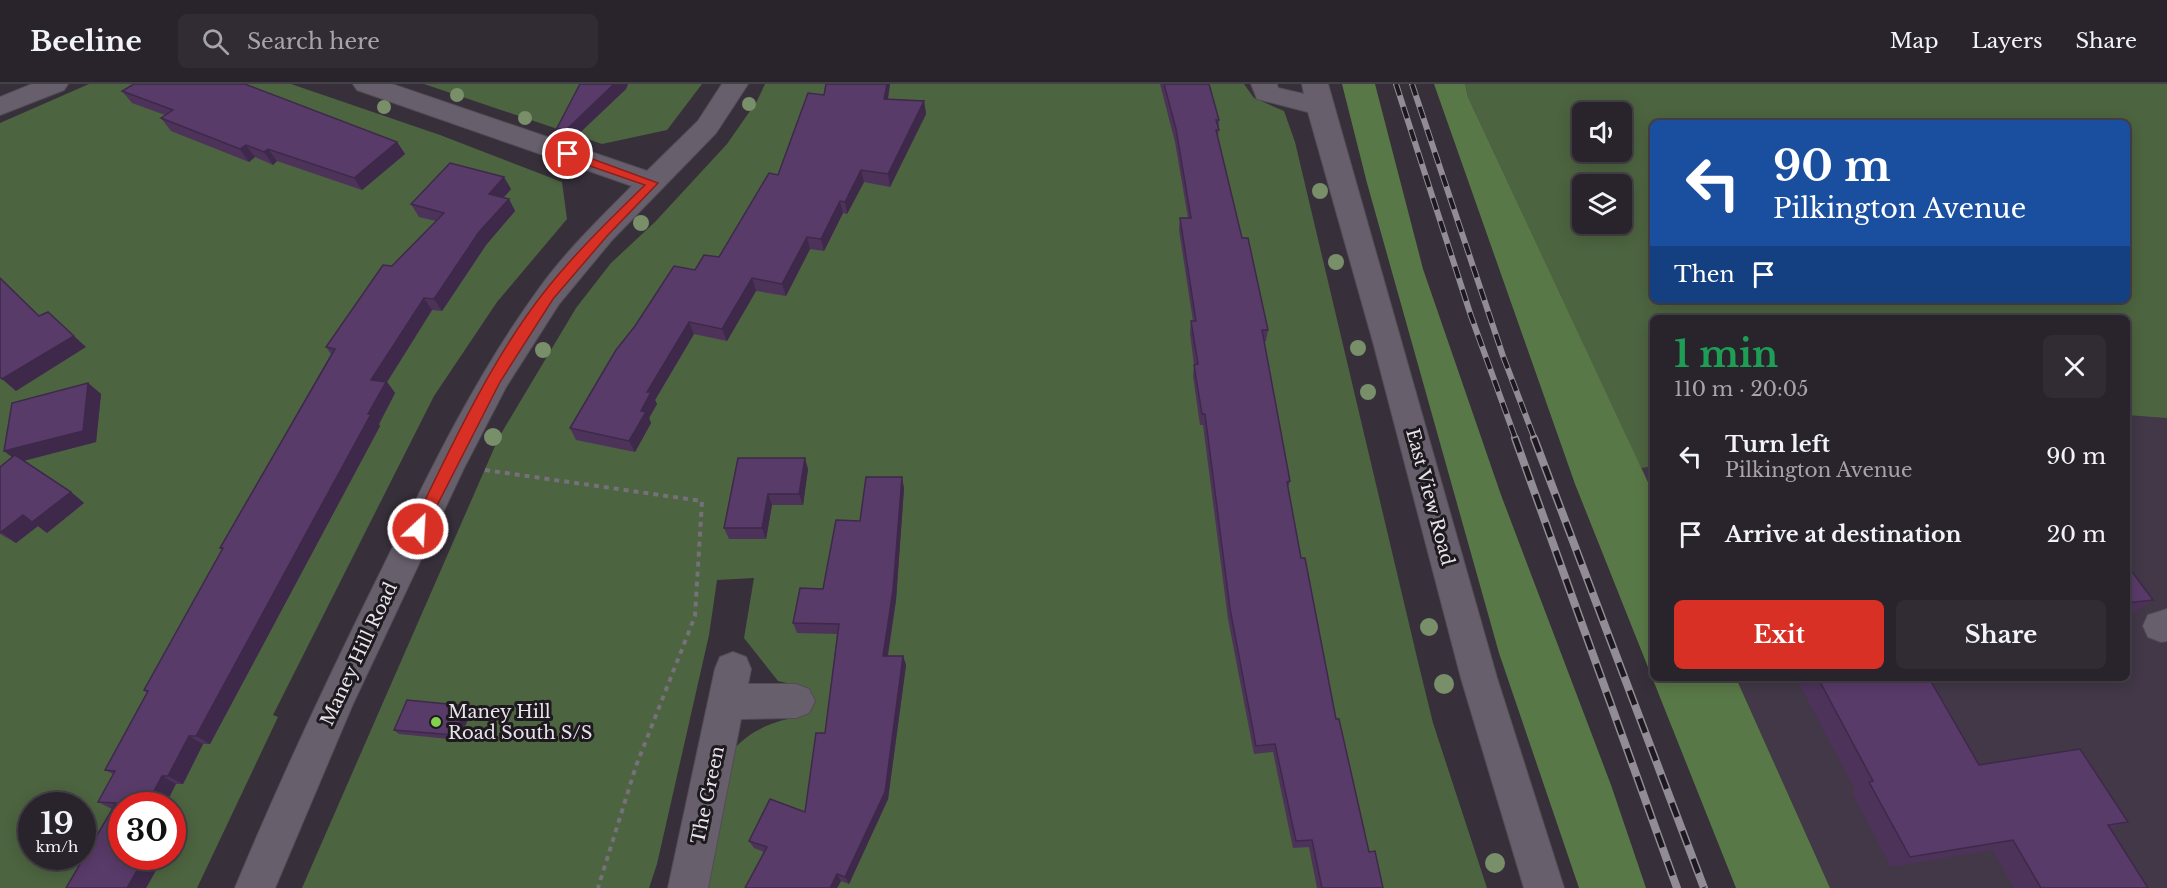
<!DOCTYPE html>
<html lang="en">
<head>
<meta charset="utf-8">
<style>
  body { margin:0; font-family:"Libre Baskerville",serif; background:#312c34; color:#f1f3f6; height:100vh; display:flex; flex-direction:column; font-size:22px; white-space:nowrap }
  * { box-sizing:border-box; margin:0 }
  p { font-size:20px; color:#a5a4a9 }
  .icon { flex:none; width:33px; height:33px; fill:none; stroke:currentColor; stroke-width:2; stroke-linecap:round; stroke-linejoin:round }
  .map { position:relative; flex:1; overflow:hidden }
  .side { position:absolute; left:1650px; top:231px; width:480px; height:366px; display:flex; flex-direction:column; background:#29242c; border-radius:9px; box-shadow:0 3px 15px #0003,0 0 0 2px #454148 }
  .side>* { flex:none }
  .banner { position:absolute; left:1650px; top:36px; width:480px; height:183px; border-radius:9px; box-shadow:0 3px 15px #0003,0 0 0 2px #454148; background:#1a4fa0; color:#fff; overflow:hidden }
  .tools { position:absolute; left:1572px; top:18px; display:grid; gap:12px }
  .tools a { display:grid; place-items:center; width:60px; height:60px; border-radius:9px; background:#29242c; box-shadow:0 3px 15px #0003,0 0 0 2px #454148; font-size:30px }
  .speed { position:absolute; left:18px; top:708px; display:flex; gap:12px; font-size:30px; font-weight:700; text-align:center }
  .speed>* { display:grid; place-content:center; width:78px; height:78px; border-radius:50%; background:#29242c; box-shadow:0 3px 15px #0003,0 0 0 2px #454148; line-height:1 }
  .speed small { font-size:15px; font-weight:400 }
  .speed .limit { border:9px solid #d22; background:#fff; color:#111 }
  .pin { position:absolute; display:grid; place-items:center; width:51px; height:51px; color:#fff; margin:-26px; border:3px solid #fff; border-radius:50%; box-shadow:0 2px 6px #0007 }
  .me { position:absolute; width:66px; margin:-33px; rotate:25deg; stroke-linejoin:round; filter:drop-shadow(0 0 4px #0008) }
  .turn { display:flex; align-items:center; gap:21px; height:126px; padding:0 24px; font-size:27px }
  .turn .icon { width:78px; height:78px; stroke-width:2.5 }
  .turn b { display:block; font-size:42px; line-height:51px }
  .then { display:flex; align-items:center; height:57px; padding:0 24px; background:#0003; gap:12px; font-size:22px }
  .round { display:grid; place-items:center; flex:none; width:63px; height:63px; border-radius:9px; background:#312c34 }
  .headline { display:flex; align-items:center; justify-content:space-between; height:102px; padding:0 24px }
  h1 { font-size:36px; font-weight:700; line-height:45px; color:#1e9e55 }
  .primary-button { display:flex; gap:12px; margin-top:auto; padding:12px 24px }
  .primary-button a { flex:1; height:69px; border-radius:9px; background:#d93025; color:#fff; font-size:24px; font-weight:700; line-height:69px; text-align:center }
  .primary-button a+a { background:#312c34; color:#f1f3f6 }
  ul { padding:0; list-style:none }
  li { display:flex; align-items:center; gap:18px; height:78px; padding:0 24px }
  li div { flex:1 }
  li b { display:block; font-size:22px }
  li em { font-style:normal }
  header { display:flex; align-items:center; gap:36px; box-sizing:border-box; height:84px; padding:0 30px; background:#29242c; border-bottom:2px solid #454148 }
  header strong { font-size:28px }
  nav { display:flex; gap:33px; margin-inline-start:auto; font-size:21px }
  .search { width:420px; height:54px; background:#312c34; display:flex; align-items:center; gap:15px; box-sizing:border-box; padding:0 21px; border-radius:9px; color:#a5a4a9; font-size:22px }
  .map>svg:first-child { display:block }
  .built { fill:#423848; fill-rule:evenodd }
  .green { fill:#4d6440; fill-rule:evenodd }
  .forest { fill:#597847 }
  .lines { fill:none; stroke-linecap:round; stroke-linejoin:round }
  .minor-casing { stroke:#534d56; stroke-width:2 }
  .path { stroke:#757079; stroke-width:4; stroke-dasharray:5 5; stroke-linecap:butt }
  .minor { fill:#67606c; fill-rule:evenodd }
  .rail-far1-casing { stroke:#918c95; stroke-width:6 }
  .rail-casing { stroke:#918c95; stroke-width:8 }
  .rail-far1 { stroke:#1d191e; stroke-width:4; stroke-dasharray:12; stroke-linecap:butt }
  .rail { stroke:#1d191e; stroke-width:5; stroke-dasharray:15; stroke-linecap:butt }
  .tree { fill:#788f6a }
  .wall { fill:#4d335a }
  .shaded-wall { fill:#3e294a }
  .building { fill:#593b69; stroke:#3e294a; stroke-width:1.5 }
  .route { fill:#d93025; stroke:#8d1f18; stroke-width:1.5 }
  .poi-dot { fill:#84d04e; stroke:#1d191e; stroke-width:2 }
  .labels { text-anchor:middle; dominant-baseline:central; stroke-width:6; stroke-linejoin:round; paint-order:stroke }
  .street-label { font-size:18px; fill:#e8e4eb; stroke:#1d191e }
  .poi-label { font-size:18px; fill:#e8e4eb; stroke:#1d191e; text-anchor:start }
</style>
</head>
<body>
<header>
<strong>Beeline</strong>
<div class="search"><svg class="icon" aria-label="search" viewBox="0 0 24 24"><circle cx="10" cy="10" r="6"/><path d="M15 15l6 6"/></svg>Search here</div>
<nav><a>Map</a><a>Layers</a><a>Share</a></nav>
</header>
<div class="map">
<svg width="2167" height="804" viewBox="0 0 2167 804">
  <rect width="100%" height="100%" fill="#37303b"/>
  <path class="built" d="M1465 0H2167V804H1830L1736 594H2127V234H1653V409L1468 13ZM1582 28H1622V68H1582ZM1653 39H2127V216H1653ZM1582 100H1622V140H1582Z"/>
  <g class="green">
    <path d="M89 0H291L440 51 562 98 567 135 497 218 434 312 273 631 278 633 197 804H0V39ZM32 722H82V772H32ZM122 722H172V772H122Z"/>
    <path d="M424 0H702L667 46 602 60Z"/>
    <path d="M765 0H1244L1254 14 1284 27 1295 58 1419 582 1433 639 1487 804H706L732 667C751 645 774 637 801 632L805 603 778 597 744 554 754 494 717 496 709 551 657 780 649 804H302L499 353 576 224 611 179 655 138 727 60 757 17Z"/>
    <path d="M1465 0H2167V334L2127 331V234H1653V382L1641 384 1468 13ZM1582 28H1622V68H1582ZM1653 39H2127V216H1653ZM1582 100H1622V140H1582Z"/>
  </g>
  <g class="forest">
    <path d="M1342 0H1375L1423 185 1501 411 1611 701 1646 804H1579L1499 569 1367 99Z"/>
    <path d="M1434 0H1465L1468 13 1653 409V594H1736L1830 804H1736L1575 400Z"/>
  </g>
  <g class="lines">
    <defs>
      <g id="minor">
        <path d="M32 0H68L64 6 0 31V13Z"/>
        <path d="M353 0H392L647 87 698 37 722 0H748L716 49 612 156 559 220 506 303 464 384 352 622 275 804H235C279 698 328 594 379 491 427 393 474 294 538 206 565 168 600 134 632 102L357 6Z"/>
        <path d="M1251 0H1277L1278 4 1304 10 1302 0H1328L1497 594 1564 804H1524L1461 594 1373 258 1308 28 1257 15Z"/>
        <path d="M2167 525V557L2161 558 2148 553 2143 542 2148 531Z"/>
        <path d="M733 568 746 573 751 585 748 600H796L809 605 815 617 809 629 796 634 741 635 708 804H668L715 585 720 573Z"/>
      </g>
    </defs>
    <use href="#minor" class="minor-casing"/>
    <path class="path" d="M485 386 702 417 695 532 636 682 598 804"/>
    <use href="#minor" class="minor"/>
    <defs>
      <g id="rail-far1">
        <path d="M1396 0 1471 232 1516 356"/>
        <path d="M1412 0 1503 272 1535 356"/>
      </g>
      <g id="rail">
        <path d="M1515 354 1677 804"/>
        <path d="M1534 354 1704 804"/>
      </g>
    </defs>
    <use href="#rail-far1" class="rail-far1-casing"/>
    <use href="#rail" class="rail-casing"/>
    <use href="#rail-far1" class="rail-far1"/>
    <use href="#rail" class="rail"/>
  </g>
  <g class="tree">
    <circle cx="457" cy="11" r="7"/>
    <circle cx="749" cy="20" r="7"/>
    <circle cx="384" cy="23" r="7"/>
    <circle cx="525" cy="34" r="7"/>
    <circle cx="570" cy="84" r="8"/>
    <circle cx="1320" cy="107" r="8"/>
    <circle cx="641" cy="139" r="8"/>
    <circle cx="1336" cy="178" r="8"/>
    <circle cx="1358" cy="264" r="8"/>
    <circle cx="543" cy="266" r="8"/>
    <circle cx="1368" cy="308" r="8"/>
    <circle cx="493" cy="353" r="9"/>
    <circle cx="1429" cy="543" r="9"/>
    <circle cx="1444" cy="600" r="10"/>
    <circle cx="1495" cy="779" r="10"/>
  </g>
  <g class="wall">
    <path d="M580 0H628L626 5 570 58 562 56 557 44Z"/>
    <path d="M826 0H890L888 15 924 17 926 30 890 103 864 98 847 130 843 129 824 167 810 165 786 212 756 207 727 257 694 250 655 316 657 320 649 334 651 339 635 368 576 356 570 344 695 186 719 173 778 91 824 11Z"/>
    <path d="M1160 0H1209L1219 36 1218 54 1242 154 1268 246 1266 257 1264 258 1290 397 1288 403 1301 474 1336 635 1369 768 1383 804H1317L1309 763 1293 764 1273 668 1254 670 1228 535 1203 341H1200L1193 292 1194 281 1190 249 1191 237H1193L1179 146 1180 134H1188L1175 58Z"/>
    <path d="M122 7 397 58 405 70 362 106 277 77 273 81 255 73 249 78 171 47 161 34 165 31 132 19Z"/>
    <path d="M511 105 503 114 509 115 515 127 486 161 442 227 432 226 387 298 395 309 379 340 380 342 210 660H203L183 700H176L122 772H164L146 804H66L112 725 98 718 113 690 105 686 147 609 144 606 222 465 220 464 331 270 326 263 392 182 436 137 419 133 411 120Z"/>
    <path d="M88 299 101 310 96 358 23 377 71 408 84 419 47 449 38 442 16 459 0 450V383L12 373 4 367Z"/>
    <path d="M738 374 808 385 803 421H772L766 455H729L724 444Z"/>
    <path d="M904 404 896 516 888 572H903L906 581 888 715 849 800 841 797 837 804H745L764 768 754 764 749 757 805 728 825 649 837 550 797 549 793 539 823 505 860 437Z"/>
    <path d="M2127 481 2153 516 2131 530H2127Z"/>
    <path d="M1796 594H1929L1979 681 2128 738 2111 745 2148 804H2014L1992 766 1891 783 1852 709 1855 706Z"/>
    <path d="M472 626 459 656 399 650 394 646Z"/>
  </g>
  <g class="shaded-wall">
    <path d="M614 0H628L626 5 570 58 565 47Z"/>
    <path d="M887 0H890L886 27 884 15Z"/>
    <path d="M924 17 926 30 890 103 888 90Z"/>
    <path d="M397 58 405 70 362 106 354 94Z"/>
    <path d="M246 61 255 73 249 78 240 65Z"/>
    <path d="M268 65 277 77 273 81 264 68Z"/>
    <path d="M861 86 864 98 847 130 845 118Z"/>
    <path d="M504 93 511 105 496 122 489 110Z"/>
    <path d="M509 115 515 127 486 161 442 227 434 215 479 148Z"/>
    <path d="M840 117 843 129 824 167 821 155Z"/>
    <path d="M807 153 810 165 786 212 782 200Z"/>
    <path d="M752 194 756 207 727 257 722 245Z"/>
    <path d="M424 214 432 226 387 298 395 309 379 340 380 342 210 660 196 652 368 330 371 296Z"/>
    <path d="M689 238 694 250 655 316 657 320 649 334 651 339 635 368 629 357 647 308Z"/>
    <path d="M74 252 86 263 16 307 2 295Z"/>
    <path d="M88 299 101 310 96 358 19 378 4 367Z"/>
    <path d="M805 374 808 385 803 421 799 410Z"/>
    <path d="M902 393 904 404 896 516 886 581 883 572Z"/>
    <path d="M71 408 84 419 47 449 38 442 16 459 1 448 23 431Z"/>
    <path d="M768 410 772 421 766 455 762 444Z"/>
    <path d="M903 572 906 581 888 715 849 800 845 793Z"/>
    <path d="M467 622 472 626 459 656 454 651Z"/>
    <path d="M189 652 203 660 183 700 168 692Z"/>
    <path d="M162 692 176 700 165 722H146Z"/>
    <path d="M145 772H164L146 804H127Z"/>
    <path d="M837 790 841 797 837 804H830Z"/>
  </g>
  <g class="building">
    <path d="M134 0H245L397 58 354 94 268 65 264 68 246 61 240 65 161 34 173 26 122 7Z"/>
    <path d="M580 0H614L565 47 557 44Z"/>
    <path d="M826 0H887L884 15 924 17 888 90 861 86 845 118 840 117 821 155 807 153 782 200 752 194 722 245 689 238 647 308H651L641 327 646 328 629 357 570 344 616 266 635 242 674 182 695 186 704 171 719 173 769 89 778 91 808 9 824 11Z"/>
    <path d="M1164 0H1209L1219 36H1216L1219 46H1216L1242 154H1248L1268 246H1262L1290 397 1287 398 1301 474H1305L1336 635H1339L1369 768 1375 767 1383 804H1322L1312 756 1296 757 1275 660 1256 662 1230 525 1205 330H1202L1194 281 1198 280 1191 237H1196L1180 134H1191L1176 45Z"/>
    <path d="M450 79 504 93 489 110 509 115 479 148 434 215 424 214 371 296 386 298 368 330H371L196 652H189L168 692H162L146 722H122V772H145L127 804H66L116 719 98 718 115 687 105 686 148 607 144 606 223 464H220L335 265 326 263 383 181 392 182 444 129 411 120Z"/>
    <path d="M0 194 39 232 48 228 74 252 2 295 0 293Z"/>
    <path d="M88 299 83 347 4 367 12 319Z"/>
    <path d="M15 371 71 408 32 438 23 431 1 448H0V383Z"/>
    <path d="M738 374H805L799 410H768L762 444H724Z"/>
    <path d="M866 393H902L893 506 883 572H903L885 708 845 793 837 790 830 804H745L767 763 749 757 770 715 805 728 816 649H825L839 540 793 539 800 504 823 505 836 436 860 437Z"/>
    <path d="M2127 481 2153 516 2127 519Z"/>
    <path d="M1818 594H1929L1979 681 2080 665 2128 738 2108 741 2148 804H2041L2013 756 1910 773 1869 698 1873 697Z"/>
    <path d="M407 616 467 622 454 651 394 646Z"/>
  </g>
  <path class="route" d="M568 66 658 99 607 152 553 215 500 298 423 449H413L411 445C449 367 491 275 545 207 575 169 610 135 645 101L564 73V68Z"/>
  <circle class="poi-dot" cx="436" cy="638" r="6"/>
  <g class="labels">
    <g class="street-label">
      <text transform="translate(1430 413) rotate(75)">East View Road</text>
      <text transform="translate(359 570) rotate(-65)">Maney Hill Road</text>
      <text transform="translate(708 711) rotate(-78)">The Green</text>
    </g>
    <g class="poi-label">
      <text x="448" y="628">Maney Hill<tspan x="448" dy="21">Road South S/S</tspan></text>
    </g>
  </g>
</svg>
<div class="tools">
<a><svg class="icon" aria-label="sound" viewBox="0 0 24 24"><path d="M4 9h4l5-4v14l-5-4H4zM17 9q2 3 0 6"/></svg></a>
<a><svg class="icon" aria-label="layers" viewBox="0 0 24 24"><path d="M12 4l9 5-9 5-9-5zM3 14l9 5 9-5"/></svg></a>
</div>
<div class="speed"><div>19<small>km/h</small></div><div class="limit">30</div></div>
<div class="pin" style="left:568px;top:70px;background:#d93025"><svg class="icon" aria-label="arrive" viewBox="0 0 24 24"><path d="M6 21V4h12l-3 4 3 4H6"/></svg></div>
<svg class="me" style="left:418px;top:445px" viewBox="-20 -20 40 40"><circle r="17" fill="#d93025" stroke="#fff" stroke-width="3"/><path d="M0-11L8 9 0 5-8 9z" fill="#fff"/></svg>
<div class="banner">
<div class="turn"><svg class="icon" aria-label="left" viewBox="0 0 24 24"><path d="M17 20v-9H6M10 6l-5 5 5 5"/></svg><div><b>90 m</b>Pilkington Avenue</div></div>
<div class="then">Then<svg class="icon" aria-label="arrive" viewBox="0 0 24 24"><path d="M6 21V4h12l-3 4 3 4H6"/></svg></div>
</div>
<section class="side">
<div class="headline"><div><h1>1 min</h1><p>110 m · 20:05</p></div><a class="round"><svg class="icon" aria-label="close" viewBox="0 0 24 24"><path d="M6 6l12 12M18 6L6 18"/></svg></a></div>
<ul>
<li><svg class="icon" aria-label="left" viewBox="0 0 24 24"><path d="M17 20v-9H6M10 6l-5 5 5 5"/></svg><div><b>Turn left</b><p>Pilkington Avenue</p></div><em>90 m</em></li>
<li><svg class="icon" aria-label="arrive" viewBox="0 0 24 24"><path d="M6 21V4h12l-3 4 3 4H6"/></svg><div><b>Arrive at destination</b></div><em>20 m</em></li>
</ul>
<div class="primary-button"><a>Exit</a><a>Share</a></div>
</section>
</div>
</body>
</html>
